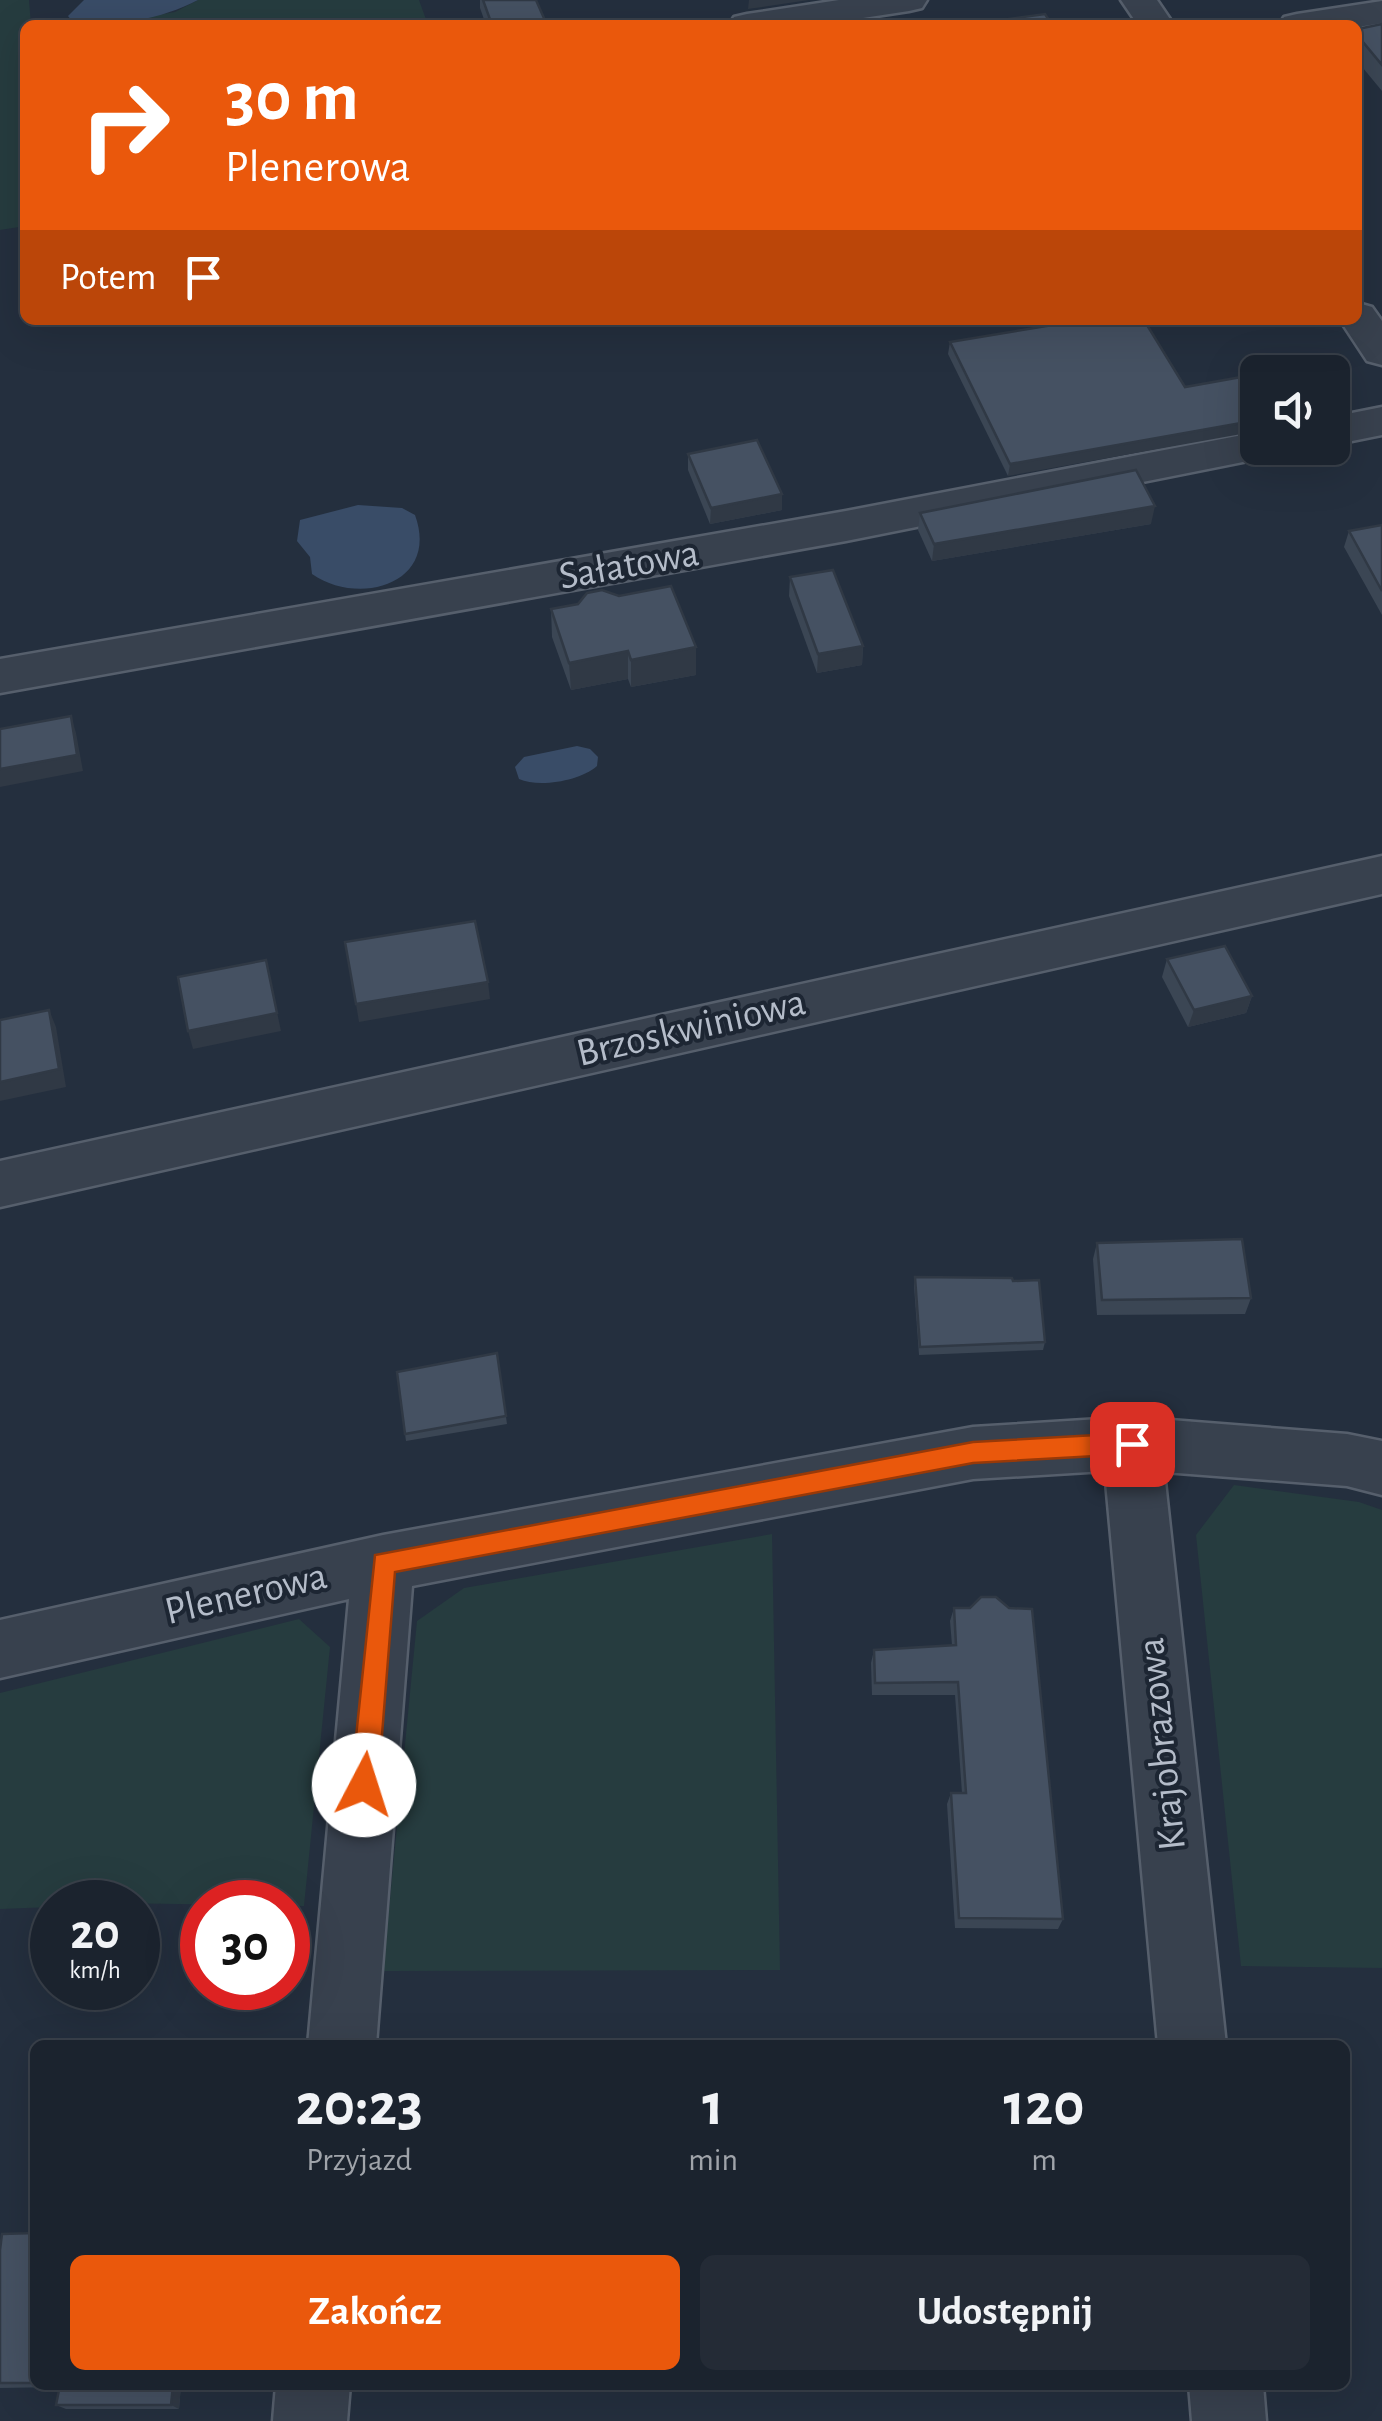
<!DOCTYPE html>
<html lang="pl">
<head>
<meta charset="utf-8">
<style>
  body { margin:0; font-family:"Alegreya Sans",sans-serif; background:#242b36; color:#f1f3f6; height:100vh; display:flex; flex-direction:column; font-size:38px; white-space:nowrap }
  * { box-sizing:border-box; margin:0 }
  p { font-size:32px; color:#a0a4aa }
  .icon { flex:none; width:55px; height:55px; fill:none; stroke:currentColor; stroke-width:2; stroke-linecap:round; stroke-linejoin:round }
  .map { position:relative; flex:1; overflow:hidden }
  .panel { position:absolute; left:30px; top:2040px; width:1320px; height:350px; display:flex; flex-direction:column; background:#1b232e; border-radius:15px; box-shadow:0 10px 40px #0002,0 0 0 2px #39404a }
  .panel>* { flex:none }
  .guide { position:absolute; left:20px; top:20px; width:1342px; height:305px; border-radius:15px; box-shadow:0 10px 40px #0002,0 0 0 2px #39404a; background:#ea580c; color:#fff; overflow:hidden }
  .fabs { position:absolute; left:1240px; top:355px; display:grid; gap:20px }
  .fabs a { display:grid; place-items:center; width:110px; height:110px; border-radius:15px; background:#1b232e; box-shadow:0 10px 40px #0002,0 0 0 2px #39404a; font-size:50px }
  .speed { position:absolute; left:30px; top:1880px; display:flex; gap:20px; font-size:50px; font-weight:700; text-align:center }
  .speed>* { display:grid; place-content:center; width:130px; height:130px; border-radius:50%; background:#1b232e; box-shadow:0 10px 40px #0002,0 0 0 2px #39404a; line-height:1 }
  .speed small { font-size:25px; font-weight:400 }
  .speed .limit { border:15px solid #d22; background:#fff; color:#111 }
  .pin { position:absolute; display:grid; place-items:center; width:85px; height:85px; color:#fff; margin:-42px; border-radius:20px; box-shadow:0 5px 15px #0006 }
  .me { position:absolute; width:110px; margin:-55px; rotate:5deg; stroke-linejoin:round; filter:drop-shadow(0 0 8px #0008) }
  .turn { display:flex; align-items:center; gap:35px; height:210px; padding:0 40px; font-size:45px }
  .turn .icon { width:130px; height:130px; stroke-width:2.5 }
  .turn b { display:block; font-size:70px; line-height:85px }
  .then { display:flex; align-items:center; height:95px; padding:0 40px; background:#0003; gap:20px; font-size:38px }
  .eta { display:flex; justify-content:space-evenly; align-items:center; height:170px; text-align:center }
  .eta b { font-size:60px; font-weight:600; line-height:70px }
  .action { display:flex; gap:20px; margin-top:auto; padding:20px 40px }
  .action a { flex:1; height:115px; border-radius:15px; background:#ea580c; color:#fff; font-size:40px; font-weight:600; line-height:115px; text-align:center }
  .action a+a { background:#242b36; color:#f1f3f6 }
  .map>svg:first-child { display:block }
  .green { fill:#263c3f }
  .water { fill:#394c67 }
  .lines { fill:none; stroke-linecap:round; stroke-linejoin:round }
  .minor-casing { stroke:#565f6c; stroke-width:5 }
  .minor { fill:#38414e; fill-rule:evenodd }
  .wall { fill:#3b4654 }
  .shaded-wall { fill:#303945 }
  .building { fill:#455162; stroke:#303945; stroke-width:2.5 }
  .route { fill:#ea580c; stroke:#983908; stroke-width:2.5 }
  .labels { text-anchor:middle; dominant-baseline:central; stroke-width:8; stroke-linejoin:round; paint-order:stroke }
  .street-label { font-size:40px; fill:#b4bcc9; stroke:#1d2633 }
</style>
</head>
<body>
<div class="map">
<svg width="1382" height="2421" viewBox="0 0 1382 2421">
  <rect width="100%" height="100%" fill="#242f3e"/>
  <g class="green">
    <path d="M0 0H29L31 25H25V226L0 230Z"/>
    <path d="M198 0H419L428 25H95L175 12Z"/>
    <path d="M1234 1485 1359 1502 1382 1510V1968L1241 1966 1196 1535Z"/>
    <path d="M772 1534 780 1970 383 1971 417 1621 464 1588Z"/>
    <path d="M299 1619 330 1647 304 1906 52 1902V1907L0 1909V1693Z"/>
  </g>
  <g class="water">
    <path d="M84 0H198C160 20 118 25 75 25L68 16Z"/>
    <path d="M358 505 402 508 415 515C440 584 359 607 312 574L310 557 297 541 300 520Z"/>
    <path d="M577 746 590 749 598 757 597 766C580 781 539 788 519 779L515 767 524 757Z"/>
  </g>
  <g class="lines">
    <defs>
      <g id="minor">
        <path d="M839 0H927L922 8 909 11 817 25H729L734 17 747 14Z"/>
        <path d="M1121 0H1157L1174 25H1138Z"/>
        <path d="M1382 1V23L1358 27 1279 25 1284 17 1297 14Z"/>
        <path d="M1358 303 1372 307 1382 321V365L1367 361 1340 320H1358Z"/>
        <path d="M1382 407V435L1332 445V417Z"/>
        <path d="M1258 432V448H1278L1273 456 846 541 0 693V659L846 511Z"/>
        <path d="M1382 856V894L0 1207V1161Z"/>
        <path d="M1132 1417 1347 1434 1382 1441V1495L1347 1486 1164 1472 1226 2045H1158L1105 1471 973 1479 412 1586 376 2045H308L349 1599 0 1678V1620L383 1535 973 1427Z"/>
        <path d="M276 2385H350L347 2421H273Z"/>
        <path d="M1189 2385H1263L1266 2421H1192Z"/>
      </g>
    </defs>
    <use href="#minor" class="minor-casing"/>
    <use href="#minor" class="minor"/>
  </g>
  <g class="wall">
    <path d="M480 0H536L547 25H486L480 8Z"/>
    <path d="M1382 24V91L1358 62V29Z"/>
    <path d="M1083 320 1008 476 948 354 950 342Z"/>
    <path d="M688 454 782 510 710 524 688 470Z"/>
    <path d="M920 513 1151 524 932 561 918 530Z"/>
    <path d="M1382 525V615L1344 547 1349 531Z"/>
    <path d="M790 577 863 646 862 665 817 673 789 596Z"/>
    <path d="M551 609 696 675 631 687 628 679 571 690 552 637Z"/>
    <path d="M1167 959 1252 996 1246 1013 1188 1027 1162 977Z"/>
    <path d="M1097 1243 1251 1298 1245 1314 1097 1315 1093 1259Z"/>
    <path d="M915 1277 1045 1342 1043 1350 919 1355 914 1286Z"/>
    <path d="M497 1353 507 1424 406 1441 405 1434Z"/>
    <path d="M954 1608 1063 1919 1058 1929 955 1928 947 1804 951 1793H962L955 1695H872L871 1663 874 1650 952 1645 950 1621Z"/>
    <path d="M35 2233V2385H181L179 2409H66L56 2405 59 2387 0 2388V2250Z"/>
  </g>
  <g class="shaded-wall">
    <path d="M749 0H809L748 9Z"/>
    <path d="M1258 420V431L1008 476 1010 464Z"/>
    <path d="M782 494V510L710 524 711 508Z"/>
    <path d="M1155 506 1151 524 932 561 934 544Z"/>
    <path d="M863 646 862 665 817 673 818 654Z"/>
    <path d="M696 647V675L631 687V660Z"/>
    <path d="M628 651V679L571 690 569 663Z"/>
    <path d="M71 716 76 733 83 771 0 787V769Z"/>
    <path d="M266 960 281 1031 193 1049 188 1031Z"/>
    <path d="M488 982 490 999 359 1022 356 1004Z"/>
    <path d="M1252 996 1246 1013 1188 1027 1194 1010Z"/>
    <path d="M49 1010 56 1027 66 1087 0 1101V1082Z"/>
    <path d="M173 2385H181L179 2409 171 2405Z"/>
  </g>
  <g class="building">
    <path d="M483 0H536L547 25H492Z"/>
    <path d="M1045 14 1052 25H997L995 21Z"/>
    <path d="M1382 24V65L1358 36V29Z"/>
    <path d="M1083 320H1144L1185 387 1258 374V420L1010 464 950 342Z"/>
    <path d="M757 440 782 494 711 508 688 454Z"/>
    <path d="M1136 470 1155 506 934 544 920 513Z"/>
    <path d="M1382 525V591L1349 531Z"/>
    <path d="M833 570 863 646 818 654 790 577Z"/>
    <path d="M671 586 696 647 631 660 628 651 569 663 551 609 578 604 587 593 602 590 619 596Z"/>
    <path d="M71 716 77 755 0 769V729Z"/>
    <path d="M475 921 488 982 356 1004 345 942Z"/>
    <path d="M1225 946 1252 996 1194 1010 1167 959Z"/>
    <path d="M266 960 277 1013 188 1031 178 977Z"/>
    <path d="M49 1010 59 1069 0 1082V1020Z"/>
    <path d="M1242 1239 1251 1298 1102 1300 1097 1243Z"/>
    <path d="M915 1277 1012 1278 1013 1281 1039 1280 1045 1342 920 1347Z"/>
    <path d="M497 1353 506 1416 405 1434 397 1372Z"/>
    <path d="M981 1597H996L1009 1608 1032 1609 1063 1919 959 1918 951 1793H966L958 1682 875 1683 874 1650 956 1645 954 1608H970Z"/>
    <path d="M35 2233V2383H0V2250L2 2234Z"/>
    <path d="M60 2385H173L171 2405H56Z"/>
  </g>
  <path class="route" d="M1132 1433 1141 1436 1144 1444 1141 1451 1132 1454 973 1463 395 1572 378 1785 374 1794 364 1798 355 1794 351 1785 375 1555 973 1442Z"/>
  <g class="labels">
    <g class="street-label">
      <text transform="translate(629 565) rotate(-10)">Sałatowa</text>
      <text transform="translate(691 1028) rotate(-13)">Brzoskwiniowa</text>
      <text transform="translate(246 1594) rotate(-13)">Plenerowa</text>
      <text transform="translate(1162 1744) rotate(-96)">Krajobrazowa</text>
    </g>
  </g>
</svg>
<div class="fabs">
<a><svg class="icon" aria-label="sound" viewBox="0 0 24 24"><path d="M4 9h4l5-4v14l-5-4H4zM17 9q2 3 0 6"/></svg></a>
</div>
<div class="speed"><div>20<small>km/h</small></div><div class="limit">30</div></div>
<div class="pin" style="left:1132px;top:1444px;background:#d93025"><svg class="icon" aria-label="arrive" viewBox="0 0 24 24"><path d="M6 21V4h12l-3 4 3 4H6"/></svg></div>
<svg class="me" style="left:364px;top:1785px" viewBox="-20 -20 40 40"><circle r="19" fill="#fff"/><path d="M0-13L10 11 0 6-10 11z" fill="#ea580c"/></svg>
<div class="guide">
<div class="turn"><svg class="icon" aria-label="right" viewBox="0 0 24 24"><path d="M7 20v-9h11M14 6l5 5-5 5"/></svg><div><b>30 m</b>Plenerowa</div></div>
<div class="then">Potem<svg class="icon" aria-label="arrive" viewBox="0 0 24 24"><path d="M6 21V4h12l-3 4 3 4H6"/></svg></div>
</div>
<section class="panel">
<div class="eta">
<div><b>20:23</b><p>Przyjazd</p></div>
<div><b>1</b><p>min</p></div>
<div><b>120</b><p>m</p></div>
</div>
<div class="action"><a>Zakończ</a><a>Udostępnij</a></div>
</section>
</div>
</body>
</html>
